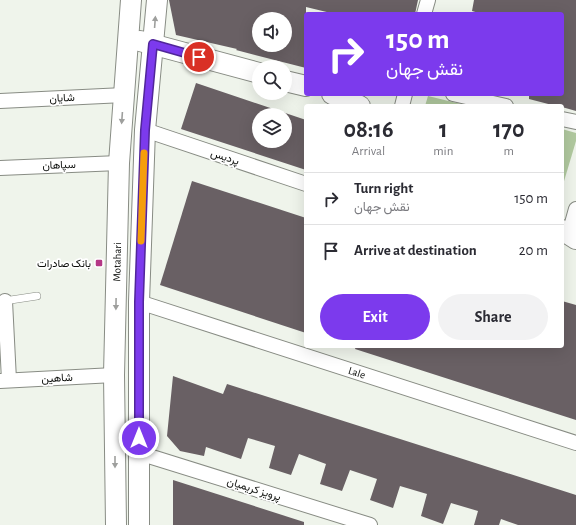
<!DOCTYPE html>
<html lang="en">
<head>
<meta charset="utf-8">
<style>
  body { margin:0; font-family:"Alegreya Sans",Vazirmatn,sans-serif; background:#f2f2f3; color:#2b2b33; height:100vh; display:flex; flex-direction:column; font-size:15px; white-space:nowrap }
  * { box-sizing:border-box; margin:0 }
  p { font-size:13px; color:#7c7c81 }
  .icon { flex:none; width:22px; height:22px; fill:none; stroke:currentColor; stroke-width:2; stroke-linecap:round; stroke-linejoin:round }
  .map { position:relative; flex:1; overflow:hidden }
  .side { position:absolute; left:304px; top:104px; width:260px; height:244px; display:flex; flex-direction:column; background:#fff; border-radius:4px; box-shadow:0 4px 16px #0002 }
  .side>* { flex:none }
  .hud { position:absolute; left:304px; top:12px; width:260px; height:84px; border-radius:4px; box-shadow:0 4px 16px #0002; background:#7c3aed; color:#fff; overflow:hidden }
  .controls { position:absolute; left:252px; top:12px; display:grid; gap:8px }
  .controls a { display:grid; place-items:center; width:40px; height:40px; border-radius:50%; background:#fff; box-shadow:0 4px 16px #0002; font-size:20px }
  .pin { position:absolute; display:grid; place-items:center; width:34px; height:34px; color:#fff; margin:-17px; border:2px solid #fff; border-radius:50%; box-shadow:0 1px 4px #0007 }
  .me { position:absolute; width:44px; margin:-22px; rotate:0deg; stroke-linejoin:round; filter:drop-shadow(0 0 3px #0008) }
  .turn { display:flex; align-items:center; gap:14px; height:84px; padding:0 16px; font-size:18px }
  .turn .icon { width:52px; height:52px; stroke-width:2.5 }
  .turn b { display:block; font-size:28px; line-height:34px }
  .eta { display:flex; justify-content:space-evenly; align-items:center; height:68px; text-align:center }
  .eta b { font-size:24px; font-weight:700; line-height:28px }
  .action { display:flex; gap:8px; margin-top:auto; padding:8px 16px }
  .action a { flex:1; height:46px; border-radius:24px; background:#7c3aed; color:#fff; font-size:16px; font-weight:700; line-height:46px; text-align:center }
  .action a+a { background:#f2f2f3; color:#2b2b33 }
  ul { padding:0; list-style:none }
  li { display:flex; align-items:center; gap:12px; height:52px; padding:0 16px; border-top:1px solid #e1e1e2 }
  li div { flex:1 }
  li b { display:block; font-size:15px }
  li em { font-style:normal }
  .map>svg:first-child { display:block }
  .green { fill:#b1c99f }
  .building { fill:#696064; fill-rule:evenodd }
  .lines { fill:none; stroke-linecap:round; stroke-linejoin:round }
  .lane-casing { stroke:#888c84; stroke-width:8 }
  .street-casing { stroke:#888c84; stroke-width:16 }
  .secondary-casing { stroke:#888c84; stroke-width:22 }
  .lane { stroke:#fff; stroke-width:7 }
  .street { stroke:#fff; stroke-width:14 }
  .secondary { stroke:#fff; stroke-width:20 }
  .oneway { fill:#9e9f9d }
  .route-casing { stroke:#51269a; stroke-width:10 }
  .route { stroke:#7c3aed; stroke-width:7 }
  .slow { stroke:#f59e0b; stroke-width:7 }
  .poi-dot { fill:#b53887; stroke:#fff; stroke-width:1.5 }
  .labels { text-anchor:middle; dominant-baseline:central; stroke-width:3.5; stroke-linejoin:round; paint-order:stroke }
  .street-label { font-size:11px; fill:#0c0e0b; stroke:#fff }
  .poi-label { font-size:11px; fill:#0c0e0b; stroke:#fff; text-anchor:end }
</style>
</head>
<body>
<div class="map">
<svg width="576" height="525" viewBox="0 0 576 525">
  <rect width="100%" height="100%" fill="#eff4eb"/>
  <g class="green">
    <path d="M428 96 469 106H425Z"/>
    <path d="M562 129 576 133V141L562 188Z"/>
  </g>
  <g class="building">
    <path d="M169 0H418L415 14H335L306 7V68L236 50 237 49 176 35ZM259 19H285V45H259Z"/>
    <path d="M474 0H576V111L562 107V106H556L529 99V94H562V14H482L472 11Z"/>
    <path d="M196 83 306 120V170L181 129ZM259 115H285V141H259Z"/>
    <path d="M192 181 306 218V333L160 285Z"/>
    <path d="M562 301 576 305V420L355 349 356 346H562Z"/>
    <path d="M173 376 223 394 227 384 576 495V525H518L501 519 499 525H474L478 511 451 503 443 524 421 516 427 494 400 486 393 508 370 500 377 479 350 470 342 491 320 484 326 464 299 454 291 475 269 468 275 446 248 438 241 459 206 447 204 456 180 451 167 436Z"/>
    <path d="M173 480 304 522V525H173Z"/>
  </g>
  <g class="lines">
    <defs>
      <path id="lane" d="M4 301 37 296"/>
      <g id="street">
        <path d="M424 14 428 0"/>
        <path d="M453 94 506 106"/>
        <path d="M0 101 124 95"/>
        <path d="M402 106 405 94"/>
        <path d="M562 119 576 122"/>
        <path d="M145 130 306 184"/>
        <path d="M0 168 119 163"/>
        <path d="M569 234 576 209"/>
        <path d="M5 301 9 380"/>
        <path id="s1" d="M139 302 576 443"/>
        <path d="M0 381 114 375"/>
        <path d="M139 453 370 525"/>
      </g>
      <g id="secondary">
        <path d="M140 41 259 73"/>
        <path d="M285 81 306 86"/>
        <path d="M332 94 360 106"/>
        <path d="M562 230 576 239"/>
        <path id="s2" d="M116 525 114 375 119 163 131 0"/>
        <path d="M139 525V302L145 130 157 0"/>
      </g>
    </defs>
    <use href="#lane" class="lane-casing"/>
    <use href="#street" class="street-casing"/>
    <use href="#secondary" class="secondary-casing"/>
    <use href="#lane" class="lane"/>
    <use href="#street" class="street"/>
    <use href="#secondary" class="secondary"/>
  </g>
  <defs><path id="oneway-solid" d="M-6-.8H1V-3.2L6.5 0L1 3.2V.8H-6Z"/></defs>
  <g class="oneway">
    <use href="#oneway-solid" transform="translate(155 22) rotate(-86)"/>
    <use href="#oneway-solid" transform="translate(122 118) rotate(94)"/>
    <use href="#oneway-solid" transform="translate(116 304) rotate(91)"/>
    <use href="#oneway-solid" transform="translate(115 462) rotate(90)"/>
  </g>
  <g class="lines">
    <defs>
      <path id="route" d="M139 438V302L145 130 153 44 199 57"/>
    </defs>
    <use href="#route" class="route-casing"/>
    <use href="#route" class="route"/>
    <path class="slow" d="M141 241 144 153"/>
  </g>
  <rect class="poi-dot" x="95" y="259" width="8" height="8" rx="2"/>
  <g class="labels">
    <g class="street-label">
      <text transform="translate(62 98) rotate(-3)">شایان</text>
      <text transform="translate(225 157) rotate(18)">پردیس</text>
      <text transform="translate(59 165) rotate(-2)">سپاهان</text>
      <text stroke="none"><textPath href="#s2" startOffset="263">Motahari</textPath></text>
      <text stroke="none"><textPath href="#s1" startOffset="229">Lale</textPath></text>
      <text transform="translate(57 378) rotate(-3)">شاهین</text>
      <text transform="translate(254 489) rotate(17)">پرویز کریمیان</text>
    </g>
    <g class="poi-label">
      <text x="91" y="263">بانک صادرات</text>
    </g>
  </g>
</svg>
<div class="controls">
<a><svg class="icon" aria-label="sound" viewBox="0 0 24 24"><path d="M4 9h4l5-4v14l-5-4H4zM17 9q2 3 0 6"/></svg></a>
<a><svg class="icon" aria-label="search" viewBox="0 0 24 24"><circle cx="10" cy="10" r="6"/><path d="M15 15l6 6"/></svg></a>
<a><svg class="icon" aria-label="layers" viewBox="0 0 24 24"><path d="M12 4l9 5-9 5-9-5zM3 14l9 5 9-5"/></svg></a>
</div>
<div class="pin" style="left:199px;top:57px;background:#d93025"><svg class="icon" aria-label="arrive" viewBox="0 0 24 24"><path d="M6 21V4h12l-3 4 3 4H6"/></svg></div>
<svg class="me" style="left:139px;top:438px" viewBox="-20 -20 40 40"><circle r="17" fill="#7c3aed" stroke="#fff" stroke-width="3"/><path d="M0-11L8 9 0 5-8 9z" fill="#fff"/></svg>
<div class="hud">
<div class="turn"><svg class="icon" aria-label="right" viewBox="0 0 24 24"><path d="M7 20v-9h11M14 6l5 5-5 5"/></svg><div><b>150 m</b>نقش جهان</div></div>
</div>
<section class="side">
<div class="eta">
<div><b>08:16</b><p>Arrival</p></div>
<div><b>1</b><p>min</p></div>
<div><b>170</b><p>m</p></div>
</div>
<ul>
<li><svg class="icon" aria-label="right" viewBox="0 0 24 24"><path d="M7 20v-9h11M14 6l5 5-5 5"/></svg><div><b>Turn right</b><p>نقش جهان</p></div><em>150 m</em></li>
<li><svg class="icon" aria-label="arrive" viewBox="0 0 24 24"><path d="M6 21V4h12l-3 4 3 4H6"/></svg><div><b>Arrive at destination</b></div><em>20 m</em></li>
</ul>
<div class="action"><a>Exit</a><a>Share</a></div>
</section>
</div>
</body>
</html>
